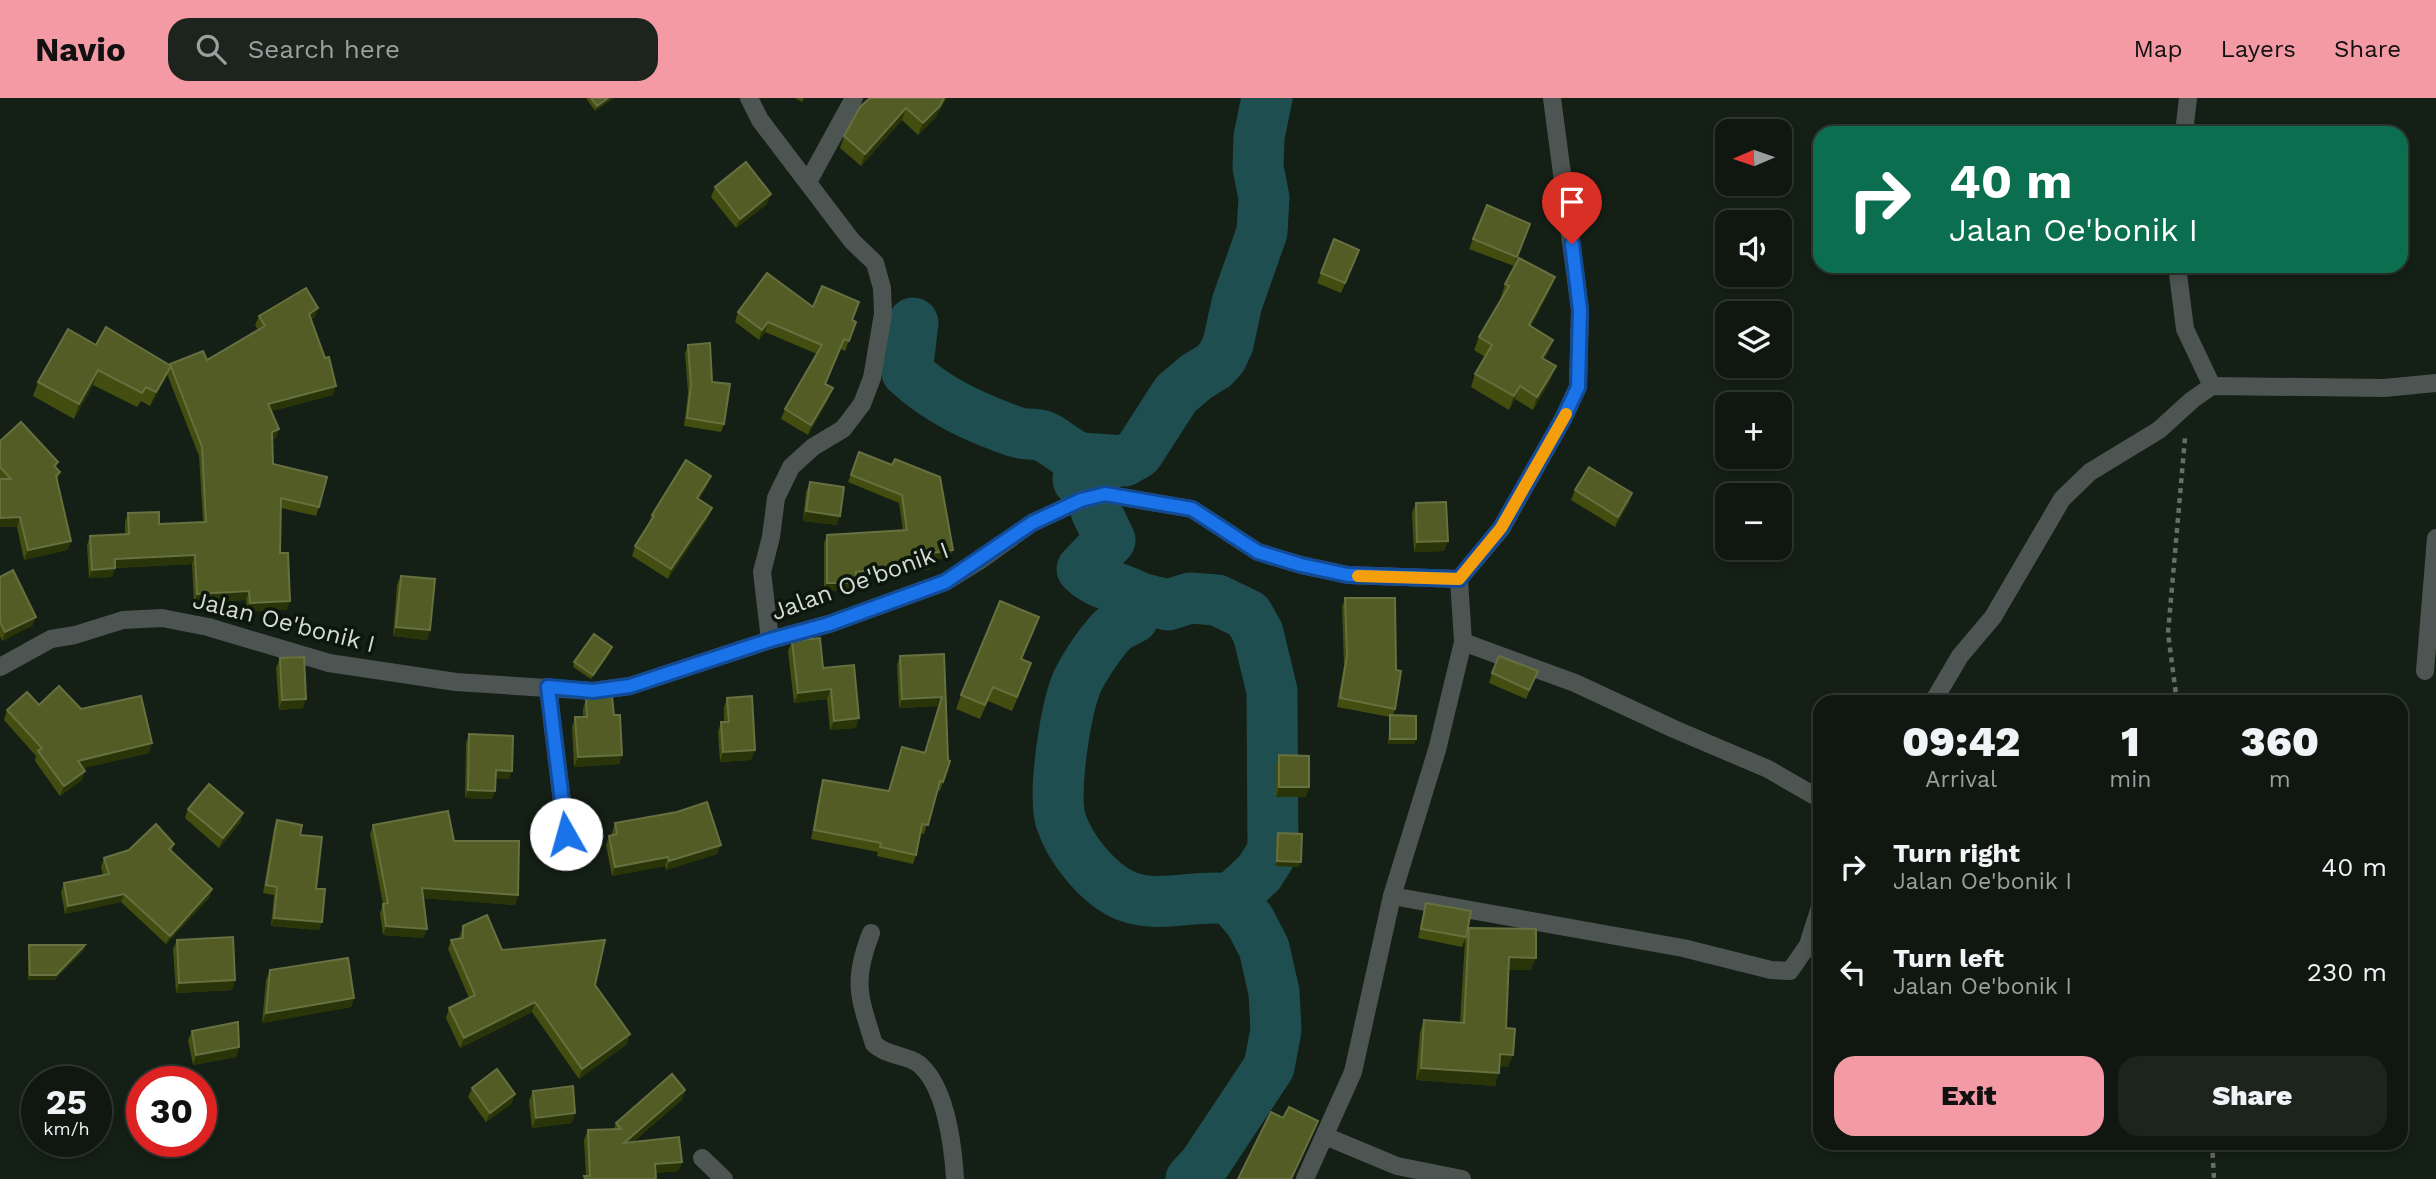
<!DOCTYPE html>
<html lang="en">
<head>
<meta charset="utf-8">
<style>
  body { margin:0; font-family:"Work Sans",sans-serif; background:#1d241e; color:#f1f3f6; height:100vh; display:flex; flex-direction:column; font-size:26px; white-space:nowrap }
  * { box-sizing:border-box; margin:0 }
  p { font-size:23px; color:#9b9f9f }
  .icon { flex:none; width:38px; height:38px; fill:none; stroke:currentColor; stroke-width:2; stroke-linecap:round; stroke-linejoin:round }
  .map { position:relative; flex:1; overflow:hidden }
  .drawer { position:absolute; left:1813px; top:597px; width:595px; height:455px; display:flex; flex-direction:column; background:#0f1710; border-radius:21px; box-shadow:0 4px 10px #0003,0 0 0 2px #2f3630 }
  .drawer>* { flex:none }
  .guide { position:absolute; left:1813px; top:28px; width:595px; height:147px; border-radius:21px; box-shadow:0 4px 10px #0003,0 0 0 2px #2f3630; background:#0b6e4f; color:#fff; overflow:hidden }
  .needle { width:46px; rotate:268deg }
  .tools { position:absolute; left:1715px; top:21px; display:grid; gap:14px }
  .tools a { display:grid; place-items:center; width:77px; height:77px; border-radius:14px; background:#0f1710; box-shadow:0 4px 10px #0003,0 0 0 2px #2f3630; font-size:35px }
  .speed { position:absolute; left:21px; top:968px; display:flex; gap:14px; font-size:35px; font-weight:700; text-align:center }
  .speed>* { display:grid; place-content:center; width:91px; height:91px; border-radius:50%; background:#0f1710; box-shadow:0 4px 10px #0003,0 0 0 2px #2f3630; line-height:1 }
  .speed small { font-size:18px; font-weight:400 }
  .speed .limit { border:10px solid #d22; background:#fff; color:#111 }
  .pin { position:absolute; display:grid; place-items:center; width:60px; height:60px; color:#fff; margin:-72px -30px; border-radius:50% 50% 50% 0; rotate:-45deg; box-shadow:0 0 7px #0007 }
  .pin .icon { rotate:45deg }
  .me { position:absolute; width:77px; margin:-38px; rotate:353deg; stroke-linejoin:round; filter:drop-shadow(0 0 5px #0008) }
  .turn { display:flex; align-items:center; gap:24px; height:147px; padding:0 21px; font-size:32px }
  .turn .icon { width:91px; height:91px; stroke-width:2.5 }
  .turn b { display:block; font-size:49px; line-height:60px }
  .eta { display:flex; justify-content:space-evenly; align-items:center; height:119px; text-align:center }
  .eta b { font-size:42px; font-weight:800; line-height:49px }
  .button { display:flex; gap:14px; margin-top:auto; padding:14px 21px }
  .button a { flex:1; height:80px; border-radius:21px; background:#f49aa4; color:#111; font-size:28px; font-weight:800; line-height:80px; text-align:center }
  .button a+a { background:#1d241e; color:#f1f3f6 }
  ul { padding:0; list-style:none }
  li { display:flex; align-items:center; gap:21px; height:105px; padding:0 21px }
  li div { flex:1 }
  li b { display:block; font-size:26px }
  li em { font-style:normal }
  header { display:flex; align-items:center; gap:42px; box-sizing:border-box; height:98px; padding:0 35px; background:#f49aa4; color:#111 }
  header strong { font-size:33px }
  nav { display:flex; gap:38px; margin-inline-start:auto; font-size:24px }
  .search { width:490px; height:63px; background:#1d241e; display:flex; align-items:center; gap:18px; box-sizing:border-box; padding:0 24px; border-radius:21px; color:#9b9f9f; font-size:26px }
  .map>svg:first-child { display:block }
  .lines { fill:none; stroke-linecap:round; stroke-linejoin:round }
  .river { stroke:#1f4e50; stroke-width:51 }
  .path { stroke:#666f66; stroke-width:4.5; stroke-dasharray:5 5; stroke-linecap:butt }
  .minor { stroke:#4d5552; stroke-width:18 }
  .wall { fill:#424d0f }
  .shaded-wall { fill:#293408 }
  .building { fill:#525c24; stroke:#667040; stroke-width:2 }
  .route-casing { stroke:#114b97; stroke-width:18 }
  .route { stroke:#1a73e8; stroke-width:12 }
  .slow { stroke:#f59e0b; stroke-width:12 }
  .labels { text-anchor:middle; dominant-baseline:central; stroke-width:7; stroke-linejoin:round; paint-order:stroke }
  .street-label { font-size:24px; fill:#d4dbd4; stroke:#0b160c }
</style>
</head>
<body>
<header>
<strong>Navio</strong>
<div class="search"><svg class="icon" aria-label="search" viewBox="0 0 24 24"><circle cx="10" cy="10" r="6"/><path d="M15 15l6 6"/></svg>Search here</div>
<nav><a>Map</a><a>Layers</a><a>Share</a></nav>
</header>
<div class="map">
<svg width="2436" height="1081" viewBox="0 0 2436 1081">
  <rect width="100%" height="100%" fill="#141f15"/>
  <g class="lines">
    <g class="river">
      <path d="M913 225 907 274C938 303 976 320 1016 334 1025 337 1035 335 1043 338 1054 342 1066 355 1080 360"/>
      <path d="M1140 500 1168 507 1190 500 1217 502 1248 517 1258 535 1272 593 1273 753 1259 775 1231 801"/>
      <path d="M1191 1081 1204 1067 1269 969 1276 932 1274 894 1264 850 1250 823 1231 801C1196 796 1160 811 1126 798 1098 786 1070 751 1061 723 1052 698 1066 606 1078 582 1085 568 1103 540 1115 530 1119 526 1128 523 1133 520L1140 500C1121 489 1096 487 1082 471L1110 442 1096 413 1095 392 1078 382 1080 360 1124 363 1138 355 1176 296 1196 279 1214 268 1222 259 1228 246 1237 205 1262 134 1264 100 1258 69 1259 39 1267 0"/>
    </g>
    <g class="path">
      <path d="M2177 604 2168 535 2185 340"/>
      <path d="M2212 1045 2214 1081"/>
    </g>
    <g class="minor">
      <path d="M749 0 760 22 852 143 875 165 882 190 883 216 872 280 862 306 843 331 813 349 791 369 776 400 771 439 762 474 770 542"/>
      <path d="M2184 35 2188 0"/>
      <path d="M808 84 854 0"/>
      <path d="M2177 168 2185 231 2212 288"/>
      <path d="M1463 544 1575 585 1674 631 1768 671 1820 701"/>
      <path d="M0 569 51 541 75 537 123 522 162 520 208 529 329 565 456 584 593 593 630 588 770 542 829 526 945 484 982 461 1032 425 1081 402 1105 396 1192 411 1258 454 1301 467 1348 477 1459 481 1501 431 1563 321 1578 289 1580 212 1552 0"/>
      <path d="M2425 573 2436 440"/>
      <path d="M548 589 569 761"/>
      <path d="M1933 604 1960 558 1993 519 2062 401 2090 374 2159 332 2192 302 2212 288 2384 290 2436 285"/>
      <path d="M1392 798 1683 850 1771 872 1790 873 1808 847 1820 809"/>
      <path d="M871 835C852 884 859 898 874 946 878 949 883 953 888 954 899 959 909 959 919 966 946 989 953 1048 955 1081"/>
      <path d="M1325 1038 1397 1068 1462 1081"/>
      <path d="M702 1060 724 1081"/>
      <path d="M1305 1081 1353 974 1392 798 1437 652 1463 544 1459 481"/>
    </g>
  </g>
  <g class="wall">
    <path d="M586 0H614L595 13Z"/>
    <path d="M795 0H804L802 4Z"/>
    <path d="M870 0 936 19 918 37 902 22 861 68 840 50 844 38Z"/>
    <path d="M715 89 767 106 736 130 711 99Z"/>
    <path d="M1487 107 1530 126 1514 168 1469 151Z"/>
    <path d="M1334 141 1356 161 1341 195 1317 185Z"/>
    <path d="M1505 186 1550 192 1531 228 1548 255 1544 261 1551 281 1533 312 1515 301 1509 312 1471 289 1475 276 1485 259 1474 252 1479 239 1502 200 1501 199Z"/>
    <path d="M813 209 856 224 845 253 840 251 826 286 829 300 808 337 781 321 785 311 817 256 765 234 759 242 735 224 738 214Z"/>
    <path d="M259 218 315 219 311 221 333 297 271 313 279 331 276 340 272 341 273 366 319 409 316 418 281 410 280 455 287 512 247 513 246 502 194 505 192 466 115 470 112 479 89 480 87 447 90 438 125 436V424L128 415 159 426 203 424 199 358 167 276 150 308 141 303 137 309 93 287 74 321 33 298 38 284 96 247 170 267 207 262 258 232 255 227Z"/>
    <path d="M688 247 724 326 721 334 684 328 688 295 685 255Z"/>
    <path d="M0 343 58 364 56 370 60 374 57 382 71 443 67 452 24 462 17 429H0Z"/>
    <path d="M859 354 892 367 953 452 950 459 933 462 930 471 856 482 853 493 824 492V445L827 437 903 432 899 405 848 384Z"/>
    <path d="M711 378 707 388 699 401 712 410 708 420 668 481 632 458 635 448 648 427 652 417Z"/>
    <path d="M810 384 837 427 803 423 806 394Z"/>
    <path d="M1575 392 1629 405 1615 429 1571 402Z"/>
    <path d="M1416 405 1448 443 1444 453 1414 454 1412 415Z"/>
    <path d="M401 478 430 532 427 542 393 538 397 487Z"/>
    <path d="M0 479 33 527 2 543 0 538Z"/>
    <path d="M1345 500 1395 611 1393 617 1416 641 1414 646H1388L1390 619 1337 609 1344 567 1342 509Z"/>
    <path d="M1033 533 1021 561 1026 580 1012 613 988 603 980 621 956 611 961 597Z"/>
    <path d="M792 543 823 570 856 630 830 632 827 601 794 605 788 553Z"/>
    <path d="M611 554 591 581 573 569 574 564Z"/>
    <path d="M944 556 943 684 940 693 937 692 924 736 920 735 916 757 913 766 877 758 878 754 811 741 820 691 823 682 888 693 902 649 924 655 938 608 899 610 897 567 900 558Z"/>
    <path d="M280 560 303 610 279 612 276 570Z"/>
    <path d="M1538 573 1526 601 1489 585 1492 575Z"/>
    <path d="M727 600 751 662 720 664 718 634 721 624H724V609Z"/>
    <path d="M586 601 614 617 622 657 619 666 574 669 572 629 575 619H583V611Z"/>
    <path d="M39 607 81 611 149 655 83 670 82 682 60 698 35 663 36 658 4 622 7 612Z"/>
    <path d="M469 636 509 681 496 680 495 693 492 701 465 700 466 645Z"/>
    <path d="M1279 657 1309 689 1306 699H1276V667Z"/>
    <path d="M188 711 243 715 240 725 219 750 185 720Z"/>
    <path d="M277 722 300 737 316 791 322 824 319 832 271 828 274 797 263 795 274 730Z"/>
    <path d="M615 725 717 756 666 772 665 768 612 778 606 747 609 738 612 737V735Z"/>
    <path d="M373 727 454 743 518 797 515 807 423 800 427 831 423 840 383 837 380 815 383 806 370 736Z"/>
    <path d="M1278 735 1299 769 1275 768 1276 740Z"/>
    <path d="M174 746 171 754 212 791 209 800 166 846 121 804 65 816 61 794 64 785 103 777 101 769 104 760Z"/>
    <path d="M1426 805 1466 839 1462 849 1418 840 1423 815Z"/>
    <path d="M463 828 502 852 595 887 627 946 579 981 532 914 460 950 446 920 449 910 469 900 448 851 451 842 459 840Z"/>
    <path d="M1469 830 1531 872H1509L1506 930 1508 969 1499 968 1495 988 1416 982 1420 934 1424 922 1460 925 1465 842Z"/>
    <path d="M177 842 235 882 232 892 176 895 173 851Z"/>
    <path d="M29 847H85L84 852 54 882H28V852Z"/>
    <path d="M270 872 354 900 351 909 262 925 266 882Z"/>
    <path d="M192 933 239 949 236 959 193 967 188 942Z"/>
    <path d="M472 990 515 996 511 1006 486 1024 468 999Z"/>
    <path d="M685 992 682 1002 633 1044 682 1064 678 1073 655 1075 656 1081H584V1078H586L584 1042 588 1032 614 1031 616 1025Z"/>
    <path d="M533 993 572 1025 532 1030 529 1003Z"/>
  </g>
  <g class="shaded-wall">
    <path d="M608 0H614L595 13 597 8Z"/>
    <path d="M944 0H947L936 19 918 37 923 25Z"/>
    <path d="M906 10 902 22 861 68 865 56Z"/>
    <path d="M771 96 767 106 736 130 740 121Z"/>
    <path d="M1555 179 1550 192 1525 240 1529 227Z"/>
    <path d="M318 210 315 219 306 225 309 216Z"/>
    <path d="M768 224 765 234 759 242 762 232Z"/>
    <path d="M1553 242 1548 255 1537 273 1542 260Z"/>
    <path d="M171 268 165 282 150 308 156 294Z"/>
    <path d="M1556 268 1551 281 1533 312 1537 299Z"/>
    <path d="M98 272 93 287 74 321 79 306Z"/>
    <path d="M336 288 333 297 265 315 268 306Z"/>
    <path d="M1520 288 1515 301 1509 312 1514 298Z"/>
    <path d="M833 290 829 300 808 337 811 327Z"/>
    <path d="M279 331 276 340 269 343 272 334Z"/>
    <path d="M711 378 707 388 693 410 697 400Z"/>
    <path d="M1632 395 1629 405 1615 429 1618 419Z"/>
    <path d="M712 410 708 420 668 481 671 471Z"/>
    <path d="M806 413 840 418 837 427 803 423Z"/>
    <path d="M20 419 17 429H0V420Z"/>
    <path d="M71 443 67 452 24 462 28 452Z"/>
    <path d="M1448 443 1444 453 1414 454 1417 444Z"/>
    <path d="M953 452 950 459 929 463 932 455Z"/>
    <path d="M195 457 192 466 112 470 115 461Z"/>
    <path d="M933 464 930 471 853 482 856 474Z"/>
    <path d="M115 470 112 479 89 480 92 472Z"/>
    <path d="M827 485H856L853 493 824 492Z"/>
    <path d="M249 493 246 502 194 505 197 496Z"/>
    <path d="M290 503 287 512 247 513 250 505Z"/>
    <path d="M36 519 33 527 2 543 5 534Z"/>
    <path d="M396 529 430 532 427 542 393 538Z"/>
    <path d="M612 549 611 554 591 581 593 577Z"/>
    <path d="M831 591 827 601 794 605 798 595Z"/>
    <path d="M942 599 938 608 899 610 902 601Z"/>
    <path d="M306 601 303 610 279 612 282 602Z"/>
    <path d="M859 620 856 630 830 632 834 623Z"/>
    <path d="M1390 641H1416L1414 646H1388Z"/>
    <path d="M152 645 149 655 74 672 78 663Z"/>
    <path d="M755 652 751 662 720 664 723 654Z"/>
    <path d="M622 657 619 666 574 669 578 659Z"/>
    <path d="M496 672 512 673 509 681 493 680Z"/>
    <path d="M85 673 82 682 60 698 64 688Z"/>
    <path d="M1279 689H1309L1306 699H1276Z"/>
    <path d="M468 692 495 693 492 701 465 700Z"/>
    <path d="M243 715 240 725 219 750 223 740Z"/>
    <path d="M721 747 717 756 666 772 669 763Z"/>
    <path d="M668 759 665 768 612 778 615 769Z"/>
    <path d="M1277 763 1301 764 1299 769 1275 768Z"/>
    <path d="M422 790 518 797 515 807 419 800Z"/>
    <path d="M212 791 209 800 166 846 170 838Z"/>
    <path d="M124 796 121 804 65 816 68 808Z"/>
    <path d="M274 820 322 824 319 832 271 828Z"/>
    <path d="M386 828 427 831 423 840 383 837Z"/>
    <path d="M85 847 84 852 54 882H28L30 877Z"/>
    <path d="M1509 859 1536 860 1531 872H1505Z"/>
    <path d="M235 882 232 892 176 895 179 885Z"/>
    <path d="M354 900 351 909 262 925 266 915Z"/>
    <path d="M535 904 532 914 460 950 464 940Z"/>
    <path d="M630 936 627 946 579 981 582 971Z"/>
    <path d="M239 949 236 959 193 967 196 957Z"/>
    <path d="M1500 956 1513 957 1508 969 1496 968Z"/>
    <path d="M1421 970 1499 975 1495 988 1416 982Z"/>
    <path d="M685 992 682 1002 620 1055 624 1045Z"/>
    <path d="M515 996 511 1006 486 1024 490 1015Z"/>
    <path d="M575 1015 572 1025 532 1030 536 1020Z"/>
    <path d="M682 1064 678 1073 651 1076 655 1066Z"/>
  </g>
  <g class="building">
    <path d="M591 0H608L597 8Z"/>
    <path d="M870 0H944L940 8 923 25 906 10 865 56 844 38 860 9Z"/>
    <path d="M746 64 771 96 740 121 715 89Z"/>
    <path d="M1487 107 1530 126 1517 159 1473 141Z"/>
    <path d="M1334 141 1359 152 1345 185 1321 175Z"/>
    <path d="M1519 160 1555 179 1529 227 1553 242 1542 260 1556 268 1537 299 1520 288 1514 298 1475 276 1492 247 1479 239 1509 188 1505 186Z"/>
    <path d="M767 175 813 209 822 188 859 204 852 222 856 224 849 243 844 241 825 286 833 290 811 327 785 311 822 247 768 224 762 232 738 214Z"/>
    <path d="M306 190 318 210 309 216 325 260 329 259 336 288 268 306 279 331 272 334 273 366 327 379 319 409 281 400 280 455H288L290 503 250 505 249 493 197 496 195 457 115 461V470L92 472 90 438 129 436 128 415 159 414V426L206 424 202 349 170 266 203 253 207 262 265 228 259 218Z"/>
    <path d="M106 229 171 268 156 294 146 289 142 295 98 272 79 306 38 284 68 231 96 247Z"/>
    <path d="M710 245 712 284 730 286 724 326 687 320 691 287 688 247Z"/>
    <path d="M21 324 58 364 54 368 60 374 56 378 71 443 28 452 20 419 0 420V381H11L0 369V343Z"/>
    <path d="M859 354 892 367 895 361 940 379 953 452 932 455 933 464 856 474V485H827V437L907 432 902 397 851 377Z"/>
    <path d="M686 362 711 378 697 400 712 410 671 471 635 448 654 418 652 417Z"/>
    <path d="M1589 369 1632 395 1618 419 1575 392Z"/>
    <path d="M810 384 844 389 840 418 806 413Z"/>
    <path d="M1446 404 1448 443 1417 444 1416 405Z"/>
    <path d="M13 472 36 519 5 534 0 524V479Z"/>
    <path d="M401 478 435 481 430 532 396 529Z"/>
    <path d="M1345 500H1395L1396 572 1401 573 1395 611 1340 600 1347 558Z"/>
    <path d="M1000 503 1039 519 1021 561 1031 565 1017 599 993 589 985 607 961 597Z"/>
    <path d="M594 536 612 549 593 577 574 564Z"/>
    <path d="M820 540 823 570 854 567 859 620 834 623 831 591 798 595 792 543Z"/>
    <path d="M944 556 948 662 950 663 943 684 940 683 928 727 922 726 916 757 880 749 881 745 814 732 823 682 889 693 902 649 925 655 942 599 902 601 900 558Z"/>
    <path d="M1499 558 1538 573 1529 592 1492 575Z"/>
    <path d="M304 559 306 601 282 602 280 560Z"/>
    <path d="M59 588 81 611 141 598 152 645 78 663 85 673 64 688 38 653 42 650 7 612 27 594 39 607Z"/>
    <path d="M752 598 755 652 723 654 721 624H729L727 600Z"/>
    <path d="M612 599 614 617H620L622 657 578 659 575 619H587L586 601Z"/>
    <path d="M1390 617 1416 618V641H1390Z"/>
    <path d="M469 636 513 638 512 673 496 672 495 693 468 692Z"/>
    <path d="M1279 657 1309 658V689H1279Z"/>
    <path d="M209 686 243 715 223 740 188 711Z"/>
    <path d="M707 704 721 747 669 763 668 759 615 769 609 738 617 736 615 725 677 714Z"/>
    <path d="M448 713 454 743H519L518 797 422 790 427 831 386 828 383 806 388 805 373 727Z"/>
    <path d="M277 722 302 727 300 737 322 739 316 791H325L322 824 274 820 277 789 266 787Z"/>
    <path d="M156 726 174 746 169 751 212 791 170 838 124 796 68 808 64 785 109 776 104 760 129 752Z"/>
    <path d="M1278 735 1302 736 1301 764 1277 763Z"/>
    <path d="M1426 805 1471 813 1466 839 1421 831Z"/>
    <path d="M487 817 502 852 605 842 595 887 630 936 582 971 535 904 464 940 449 910 475 897 451 842 463 840V828Z"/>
    <path d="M1469 830 1536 831V860L1509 859 1506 930 1515 931 1513 957 1500 956 1499 975 1421 970 1424 922 1464 925Z"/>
    <path d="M233 839 235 882 179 885 177 842Z"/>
    <path d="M29 847H85L56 877H30Z"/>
    <path d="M348 860 354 900 266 915 270 872Z"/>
    <path d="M238 924 239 949 196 957 192 933Z"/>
    <path d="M497 971 515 996 490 1015 472 990Z"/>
    <path d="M672 976 685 992 624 1045 679 1039 682 1064 655 1066 656 1081H585L584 1078H590L588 1032 621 1031 616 1025Z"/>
    <path d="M573 988 575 1015 536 1020 533 993Z"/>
    <path d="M1289 1009 1318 1023 1291 1081H1238L1271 1014 1283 1020Z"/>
  </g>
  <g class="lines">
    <defs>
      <path id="route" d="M566 736 548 589 593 593 630 588 770 542 829 526 945 484 1032 425 1081 402 1105 396 1192 411 1258 454 1301 467 1348 477 1459 481 1501 430 1563 321 1578 289 1580 212 1572 146"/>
    </defs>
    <use href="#route" class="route-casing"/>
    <use href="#route" class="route"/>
    <path class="slow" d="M1358 478 1459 481 1501 430 1566 316"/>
  </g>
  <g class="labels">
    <g class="street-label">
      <text transform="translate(860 483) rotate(-20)">Jalan Oe'bonik I</text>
      <text transform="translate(284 524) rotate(14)">Jalan Oe'bonik I</text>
    </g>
  </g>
</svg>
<div class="tools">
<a><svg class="needle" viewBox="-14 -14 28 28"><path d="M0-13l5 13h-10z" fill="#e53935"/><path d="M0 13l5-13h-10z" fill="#9b9f9f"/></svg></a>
<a><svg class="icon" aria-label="sound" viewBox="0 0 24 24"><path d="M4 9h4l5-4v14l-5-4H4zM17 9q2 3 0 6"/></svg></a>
<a><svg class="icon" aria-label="layers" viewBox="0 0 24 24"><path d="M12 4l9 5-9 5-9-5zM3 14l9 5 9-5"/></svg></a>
<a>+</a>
<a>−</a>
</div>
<div class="speed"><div>25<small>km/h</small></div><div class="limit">30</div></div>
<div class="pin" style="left:1572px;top:146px;background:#d93025"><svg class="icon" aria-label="arrive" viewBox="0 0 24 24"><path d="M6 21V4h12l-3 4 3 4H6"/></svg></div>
<svg class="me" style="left:566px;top:736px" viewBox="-20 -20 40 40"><circle r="19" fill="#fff"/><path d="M0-13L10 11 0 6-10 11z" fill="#1a73e8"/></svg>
<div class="guide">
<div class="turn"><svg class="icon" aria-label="right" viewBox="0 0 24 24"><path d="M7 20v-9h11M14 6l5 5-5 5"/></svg><div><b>40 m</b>Jalan Oe'bonik I</div></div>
</div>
<section class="drawer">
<div class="eta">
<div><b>09:42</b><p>Arrival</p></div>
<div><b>1</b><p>min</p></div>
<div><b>360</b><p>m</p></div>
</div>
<ul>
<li><svg class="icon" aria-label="right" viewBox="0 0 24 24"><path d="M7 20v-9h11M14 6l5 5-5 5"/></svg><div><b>Turn right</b><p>Jalan Oe'bonik I</p></div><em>40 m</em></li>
<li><svg class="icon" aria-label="left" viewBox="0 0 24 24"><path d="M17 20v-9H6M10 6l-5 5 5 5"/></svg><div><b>Turn left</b><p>Jalan Oe'bonik I</p></div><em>230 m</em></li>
</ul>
<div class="button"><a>Exit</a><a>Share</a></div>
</section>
</div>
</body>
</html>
